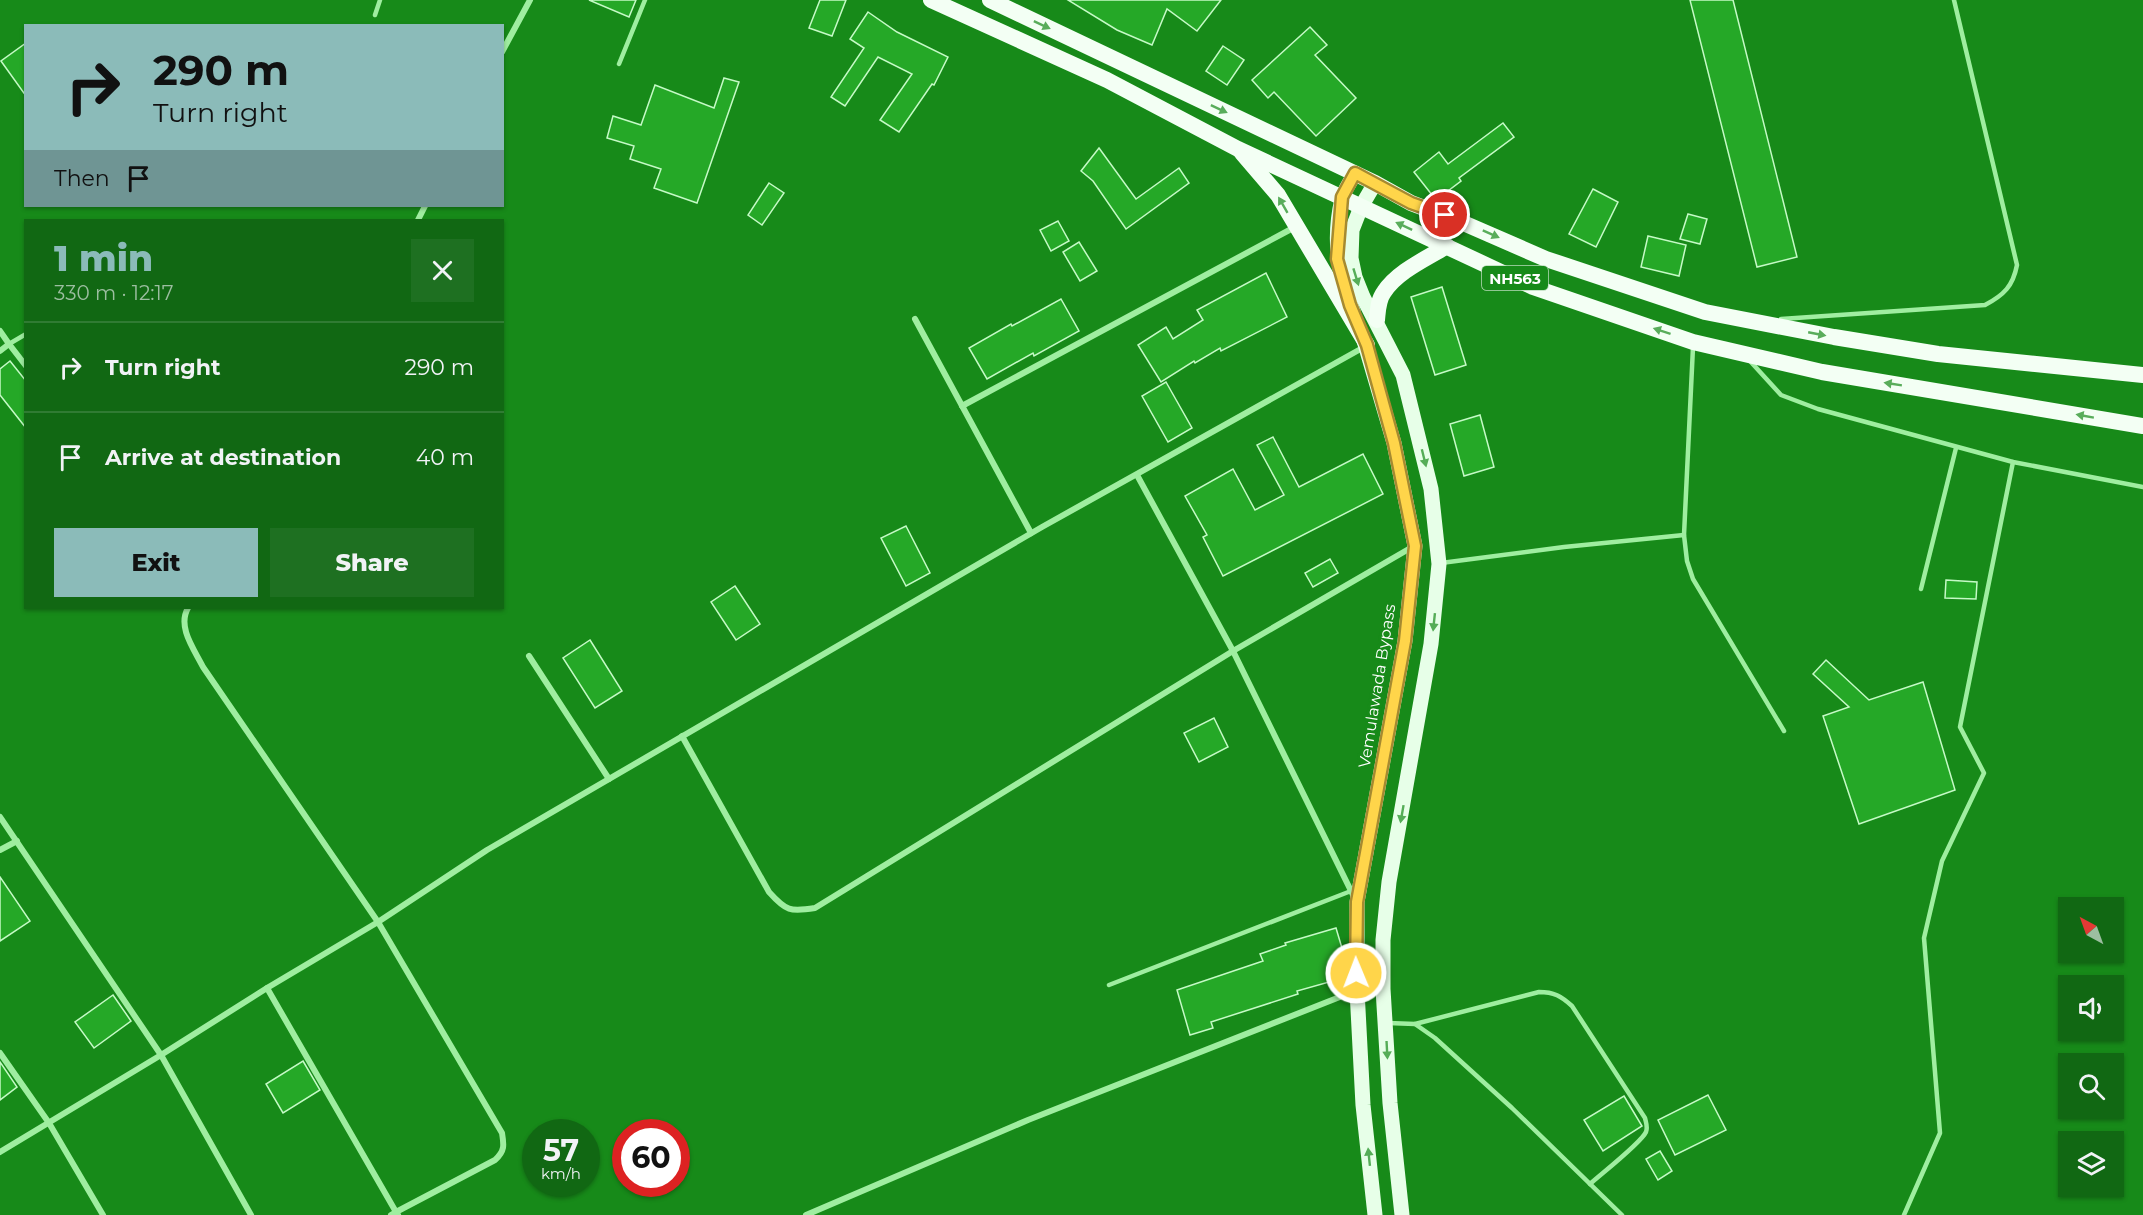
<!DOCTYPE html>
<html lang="en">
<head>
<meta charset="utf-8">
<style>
  body { margin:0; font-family:Montserrat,sans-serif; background:#1e7021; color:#f1f3f6; height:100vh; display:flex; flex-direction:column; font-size:22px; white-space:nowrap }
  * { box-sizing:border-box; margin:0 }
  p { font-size:20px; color:#9cbea0 }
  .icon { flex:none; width:33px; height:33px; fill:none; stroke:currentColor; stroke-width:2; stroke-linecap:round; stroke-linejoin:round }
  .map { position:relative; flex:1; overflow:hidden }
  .drawer { position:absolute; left:24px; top:219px; width:480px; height:390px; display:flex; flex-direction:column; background:#116813; border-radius:0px; box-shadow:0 2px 4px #0004 }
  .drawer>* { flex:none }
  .guide { position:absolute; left:24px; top:24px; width:480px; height:183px; border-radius:0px; box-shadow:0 2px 4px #0004; background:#8bbbb9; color:#111; overflow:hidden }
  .needle { width:39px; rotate:319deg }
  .controls { position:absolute; left:2058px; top:897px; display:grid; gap:12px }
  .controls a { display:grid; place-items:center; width:66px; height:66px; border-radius:0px; background:#116813; box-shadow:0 2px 4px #0004; font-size:30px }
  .speed { position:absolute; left:522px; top:1119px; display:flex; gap:12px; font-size:30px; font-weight:700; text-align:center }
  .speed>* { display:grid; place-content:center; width:78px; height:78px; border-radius:50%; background:#116813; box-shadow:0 2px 4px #0004; line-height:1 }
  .speed small { font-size:15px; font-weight:400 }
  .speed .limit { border:9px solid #d22; background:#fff; color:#111 }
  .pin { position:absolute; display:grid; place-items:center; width:51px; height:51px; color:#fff; margin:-26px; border:3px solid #fff; border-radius:50%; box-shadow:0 2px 6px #0007 }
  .me { position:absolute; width:66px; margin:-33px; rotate:359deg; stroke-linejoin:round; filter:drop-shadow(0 0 4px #0008) }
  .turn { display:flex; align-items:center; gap:21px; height:126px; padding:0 30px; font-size:27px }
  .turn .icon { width:78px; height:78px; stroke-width:2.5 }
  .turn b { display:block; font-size:42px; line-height:51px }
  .then { display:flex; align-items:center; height:57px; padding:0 30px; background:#0003; gap:12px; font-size:22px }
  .round { display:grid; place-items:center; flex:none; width:63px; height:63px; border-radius:0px; background:#1e7021 }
  .summary { display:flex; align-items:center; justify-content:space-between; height:102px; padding:0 30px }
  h1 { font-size:36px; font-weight:800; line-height:45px; color:#8bbbb9 }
  .primary-button { display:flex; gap:12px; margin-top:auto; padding:12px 30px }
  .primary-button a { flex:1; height:69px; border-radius:0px; background:#8bbbb9; color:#111; font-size:24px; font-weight:800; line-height:69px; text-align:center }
  .primary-button a+a { background:#1e7021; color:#f1f3f6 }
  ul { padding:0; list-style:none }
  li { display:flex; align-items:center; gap:18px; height:90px; padding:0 30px; border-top:2px solid #307b33 }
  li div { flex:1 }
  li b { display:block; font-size:22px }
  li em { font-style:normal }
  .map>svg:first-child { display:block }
  .building { fill:#25a827; stroke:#c5fac6; stroke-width:1.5 }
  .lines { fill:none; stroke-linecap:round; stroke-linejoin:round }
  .service { stroke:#9feea0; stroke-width:4.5 }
  .minor { stroke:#9feea0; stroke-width:6 }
  .primary { stroke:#e7ffe8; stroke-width:15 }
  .trunk { stroke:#f3fff4; stroke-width:16 }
  .oneway { fill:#59ad5b }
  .oneway2 { fill:#55ad57 }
  .route-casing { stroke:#a68a30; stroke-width:15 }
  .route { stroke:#ffd54a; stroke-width:10 }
  .labels { text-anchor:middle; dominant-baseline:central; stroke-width:6; stroke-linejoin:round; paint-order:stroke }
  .shield { fill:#178a19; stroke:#b9dcba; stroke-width:1.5 }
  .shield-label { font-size:15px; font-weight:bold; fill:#fff }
  .street-label { font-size:16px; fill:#fff; stroke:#178a19 }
</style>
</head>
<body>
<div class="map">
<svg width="2143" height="1215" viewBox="0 0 2143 1215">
  <rect width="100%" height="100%" fill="#178a19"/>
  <g class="building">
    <path d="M589 0H636L629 17Z"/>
    <path d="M820 0H846L832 36 809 28Z"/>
    <path d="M1068 0H1221L1197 31 1167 9 1152 45 1117 30Z"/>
    <path d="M1690 0H1733L1797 257 1757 267Z"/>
    <path d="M868 12 897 32 948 57 934 85 932 84 899 132 880 120 912 74 878 57 845 106 831 97 864 48 850 39Z"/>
    <path d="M1310 27 1327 45 1315 55 1356 98 1316 136 1274 92 1268 98 1252 80Z"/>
    <path d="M26 43V96L1 61Z"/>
    <path d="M1223 46 1244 60 1227 85 1206 71Z"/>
    <path d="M724 78 739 82 697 203 654 188 661 169 630 159 634 146 607 138 613 116 641 125 655 85 714 108Z"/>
    <path d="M1503 123 1514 137 1459 178 1461 181 1436 200 1414 172 1439 152 1448 164Z"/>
    <path d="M1099 148 1136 199 1179 168 1189 183 1126 229 1093 181 1081 171Z"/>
    <path d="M769 183 784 193 762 225 748 215Z"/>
    <path d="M1593 189 1618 202 1596 247 1569 234Z"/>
    <path d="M1688 214 1707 219 1700 244 1680 239Z"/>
    <path d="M1058 221 1069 241 1051 251 1040 230Z"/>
    <path d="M1648 236 1686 245 1679 276 1641 267Z"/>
    <path d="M1079 242 1097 271 1080 281 1063 252Z"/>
    <path d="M1266 273 1287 317 1221 351 1220 348 1195 363 1194 361 1161 382 1138 345 1166 327 1173 339 1203 320 1197 310Z"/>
    <path d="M1442 287 1466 365 1435 375 1411 297Z"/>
    <path d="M1061 299 1079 331 1034 356 1033 353 987 379 969 348 1011 324 1012 326Z"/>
    <path d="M10 361 26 381V428L0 395V369Z"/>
    <path d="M1166 382 1192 428 1168 442 1142 396Z"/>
    <path d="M1480 415 1494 467 1464 476 1450 424Z"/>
    <path d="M1273 437 1299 487 1363 454 1383 494 1223 576 1203 537 1207 535 1185 496 1233 469 1255 510 1284 495 1257 445Z"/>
    <path d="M906 526 930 573 906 586 881 538Z"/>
    <path d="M1330 559 1338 573 1313 587 1305 573Z"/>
    <path d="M1946 580 1977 582 1976 599 1945 598Z"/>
    <path d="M735 586 760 624 736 640 711 602Z"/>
    <path d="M590 640 622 691 595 708 563 658Z"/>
    <path d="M1826 660 1869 700 1923 682 1955 790 1859 824 1823 716 1849 707 1813 674Z"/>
    <path d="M1214 718 1228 747 1199 762 1184 733Z"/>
    <path d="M0 877 30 921 0 941Z"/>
    <path d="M1336 928 1347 965V977L1297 991 1298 994 1211 1022 1213 1028 1190 1035 1177 990 1263 961 1260 954 1286 945 1285 943Z"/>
    <path d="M113 995 131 1021 94 1048 75 1022Z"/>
    <path d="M303 1061 320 1090 283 1113 266 1084Z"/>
    <path d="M0 1062 17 1087 0 1100Z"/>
    <path d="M1708 1095 1726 1130 1675 1155 1658 1120Z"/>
    <path d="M1624 1096 1642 1126 1603 1151 1584 1120Z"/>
    <path d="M1660 1151 1672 1171 1658 1180 1646 1159Z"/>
  </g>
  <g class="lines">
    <g class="service">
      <path d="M375 15 380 0"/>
      <path d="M619 64 645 0"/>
      <path d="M1781 319 1985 305C2004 295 2013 286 2017 265L1954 0"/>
      <path d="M9 344 26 334"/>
      <path d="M1693 347 1684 535 1687 561 1693 579 1784 731"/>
      <path d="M1750 361 1781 395 1818 409 2013 462 2143 487"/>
      <path d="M1441 563 1564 547 1684 535"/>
      <path d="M1921 589 1956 448"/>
      <path d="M1109 985 1351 891"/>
      <path d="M1388 1023 1415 1024 1435 1038 1512 1108 1622 1215"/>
      <path d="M1415 1024 1539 992C1554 992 1561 996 1572 1006L1645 1118C1646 1123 1648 1127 1646 1132 1641 1143 1601 1174 1590 1184"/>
      <path d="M1904 1215 1940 1133 1924 938 1942 861 1984 773 1960 727 2013 462"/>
    </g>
    <g class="minor">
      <path d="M502 52 530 0"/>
      <path d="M418 220 425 206"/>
      <path d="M915 319 1031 533"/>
      <path d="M0 331 9 344 0 351"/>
      <path d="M9 344 26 366"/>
      <path d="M962 406 1295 227"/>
      <path d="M1137 475 1233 651 1355 899"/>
      <path d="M188 608C177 627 194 649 203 667L378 922 502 1133C504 1145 505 1151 495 1160L396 1212 398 1215"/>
      <path d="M529 656 609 779"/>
      <path d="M682 736 769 892C786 911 790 912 815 908L1233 651 1414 546"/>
      <path d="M0 817 161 1055 251 1215"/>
      <path d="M0 850 17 841"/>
      <path d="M267 988 396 1212 391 1215"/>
      <path d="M0 1053 49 1123 103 1215"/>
      <path d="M0 1152 161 1055 267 988 378 922 487 850 1042 527 1366 346"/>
      <path d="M806 1215 1028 1120 1355 991"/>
    </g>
    <g class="primary">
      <path d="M1375 183 1361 207 1352 230 1351 258 1355 277 1363 297 1403 375 1431 489 1439 564 1431 644 1389 882 1383 940V989L1390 1103 1402 1215"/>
      <path d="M1353 311C1338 276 1333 237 1342 199 1344 190 1351 181 1355 173"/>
      <path d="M1362 334 1394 443 1415 546 1405 641 1357 902V990L1363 1105 1375 1215"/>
    </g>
    <g class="trunk">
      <path d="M931 0 1107 80 1238 149 1533 287 1693 342 1822 372 2143 426"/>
      <path d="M990 0 1375 183 1411 203 1461 222 1546 259 1705 312 1834 337 1938 354 2143 375"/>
      <path d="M1242 153 1278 195 1367 345"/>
      <path d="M1377 320C1378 310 1378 300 1384 292 1398 271 1426 259 1447 246"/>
    </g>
  </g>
  <defs><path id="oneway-solid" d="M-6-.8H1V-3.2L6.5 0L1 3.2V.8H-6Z" transform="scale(1.5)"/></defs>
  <g class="oneway">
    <use href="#oneway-solid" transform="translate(1042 25) rotate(25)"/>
    <use href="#oneway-solid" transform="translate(1219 109) rotate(25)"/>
    <use href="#oneway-solid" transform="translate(1283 205) rotate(-120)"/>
    <use href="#oneway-solid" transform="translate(1404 226) rotate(-155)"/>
    <use href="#oneway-solid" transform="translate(1491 234) rotate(24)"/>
    <use href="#oneway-solid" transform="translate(1662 331) rotate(-162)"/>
    <use href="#oneway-solid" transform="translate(1817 334) rotate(11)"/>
    <use href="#oneway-solid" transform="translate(1893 384) rotate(-171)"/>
    <use href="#oneway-solid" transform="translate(2085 416) rotate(-170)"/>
  </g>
  <g class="oneway2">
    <use href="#oneway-solid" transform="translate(1356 277) rotate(73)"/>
    <use href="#oneway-solid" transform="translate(1424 458) rotate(76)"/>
    <use href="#oneway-solid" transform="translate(1434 622) rotate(96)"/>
    <use href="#oneway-solid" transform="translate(1402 814) rotate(100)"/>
    <use href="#oneway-solid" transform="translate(1387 1050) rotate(87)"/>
    <use href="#oneway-solid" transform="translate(1369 1157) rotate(-96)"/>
  </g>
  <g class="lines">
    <defs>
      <path id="route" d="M1356 973 1357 902 1405 641 1415 546 1394 443 1367 345 1350 305 1337 259 1342 197 1355 173 1411 203 1445 215"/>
    </defs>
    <use href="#route" class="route-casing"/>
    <use href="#route" class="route"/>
  </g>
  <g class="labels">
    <rect class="shield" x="1482" y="266" width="66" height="24" rx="4.5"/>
    <g class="shield-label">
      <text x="1515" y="278">NH563</text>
    </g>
    <g class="street-label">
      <text transform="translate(1377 686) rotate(-81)">Vemulawada Bypass</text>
    </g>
  </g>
</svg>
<div class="controls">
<a><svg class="needle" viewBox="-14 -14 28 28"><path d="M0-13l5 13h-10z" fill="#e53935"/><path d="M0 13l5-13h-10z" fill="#9cbea0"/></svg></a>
<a><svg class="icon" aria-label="sound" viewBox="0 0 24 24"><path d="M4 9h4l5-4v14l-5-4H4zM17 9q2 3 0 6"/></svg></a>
<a><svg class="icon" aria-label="search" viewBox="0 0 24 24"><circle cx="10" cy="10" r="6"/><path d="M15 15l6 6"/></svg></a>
<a><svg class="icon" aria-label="layers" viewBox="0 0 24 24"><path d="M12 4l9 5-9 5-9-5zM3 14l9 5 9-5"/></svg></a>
</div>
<div class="speed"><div>57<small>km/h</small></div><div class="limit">60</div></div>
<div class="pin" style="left:1445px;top:215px;background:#d93025"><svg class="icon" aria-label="arrive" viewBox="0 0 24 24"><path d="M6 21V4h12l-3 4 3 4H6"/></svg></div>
<svg class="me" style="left:1356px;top:973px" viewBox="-20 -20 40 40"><circle r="17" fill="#ffd54a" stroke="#fff" stroke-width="3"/><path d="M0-11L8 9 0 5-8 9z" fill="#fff"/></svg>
<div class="guide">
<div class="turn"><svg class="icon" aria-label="right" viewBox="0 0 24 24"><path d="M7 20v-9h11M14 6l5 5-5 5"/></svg><div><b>290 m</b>Turn right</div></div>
<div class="then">Then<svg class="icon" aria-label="arrive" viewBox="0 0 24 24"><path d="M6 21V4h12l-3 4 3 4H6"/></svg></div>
</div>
<section class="drawer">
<div class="summary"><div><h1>1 min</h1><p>330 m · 12:17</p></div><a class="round"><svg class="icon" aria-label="close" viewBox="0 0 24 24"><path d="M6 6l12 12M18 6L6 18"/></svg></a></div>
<ul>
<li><svg class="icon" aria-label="right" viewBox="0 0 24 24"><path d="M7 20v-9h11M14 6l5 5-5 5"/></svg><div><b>Turn right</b></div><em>290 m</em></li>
<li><svg class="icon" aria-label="arrive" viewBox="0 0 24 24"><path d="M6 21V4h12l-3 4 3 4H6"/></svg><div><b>Arrive at destination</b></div><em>40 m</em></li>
</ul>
<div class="primary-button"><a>Exit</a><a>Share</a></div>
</section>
</div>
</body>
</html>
